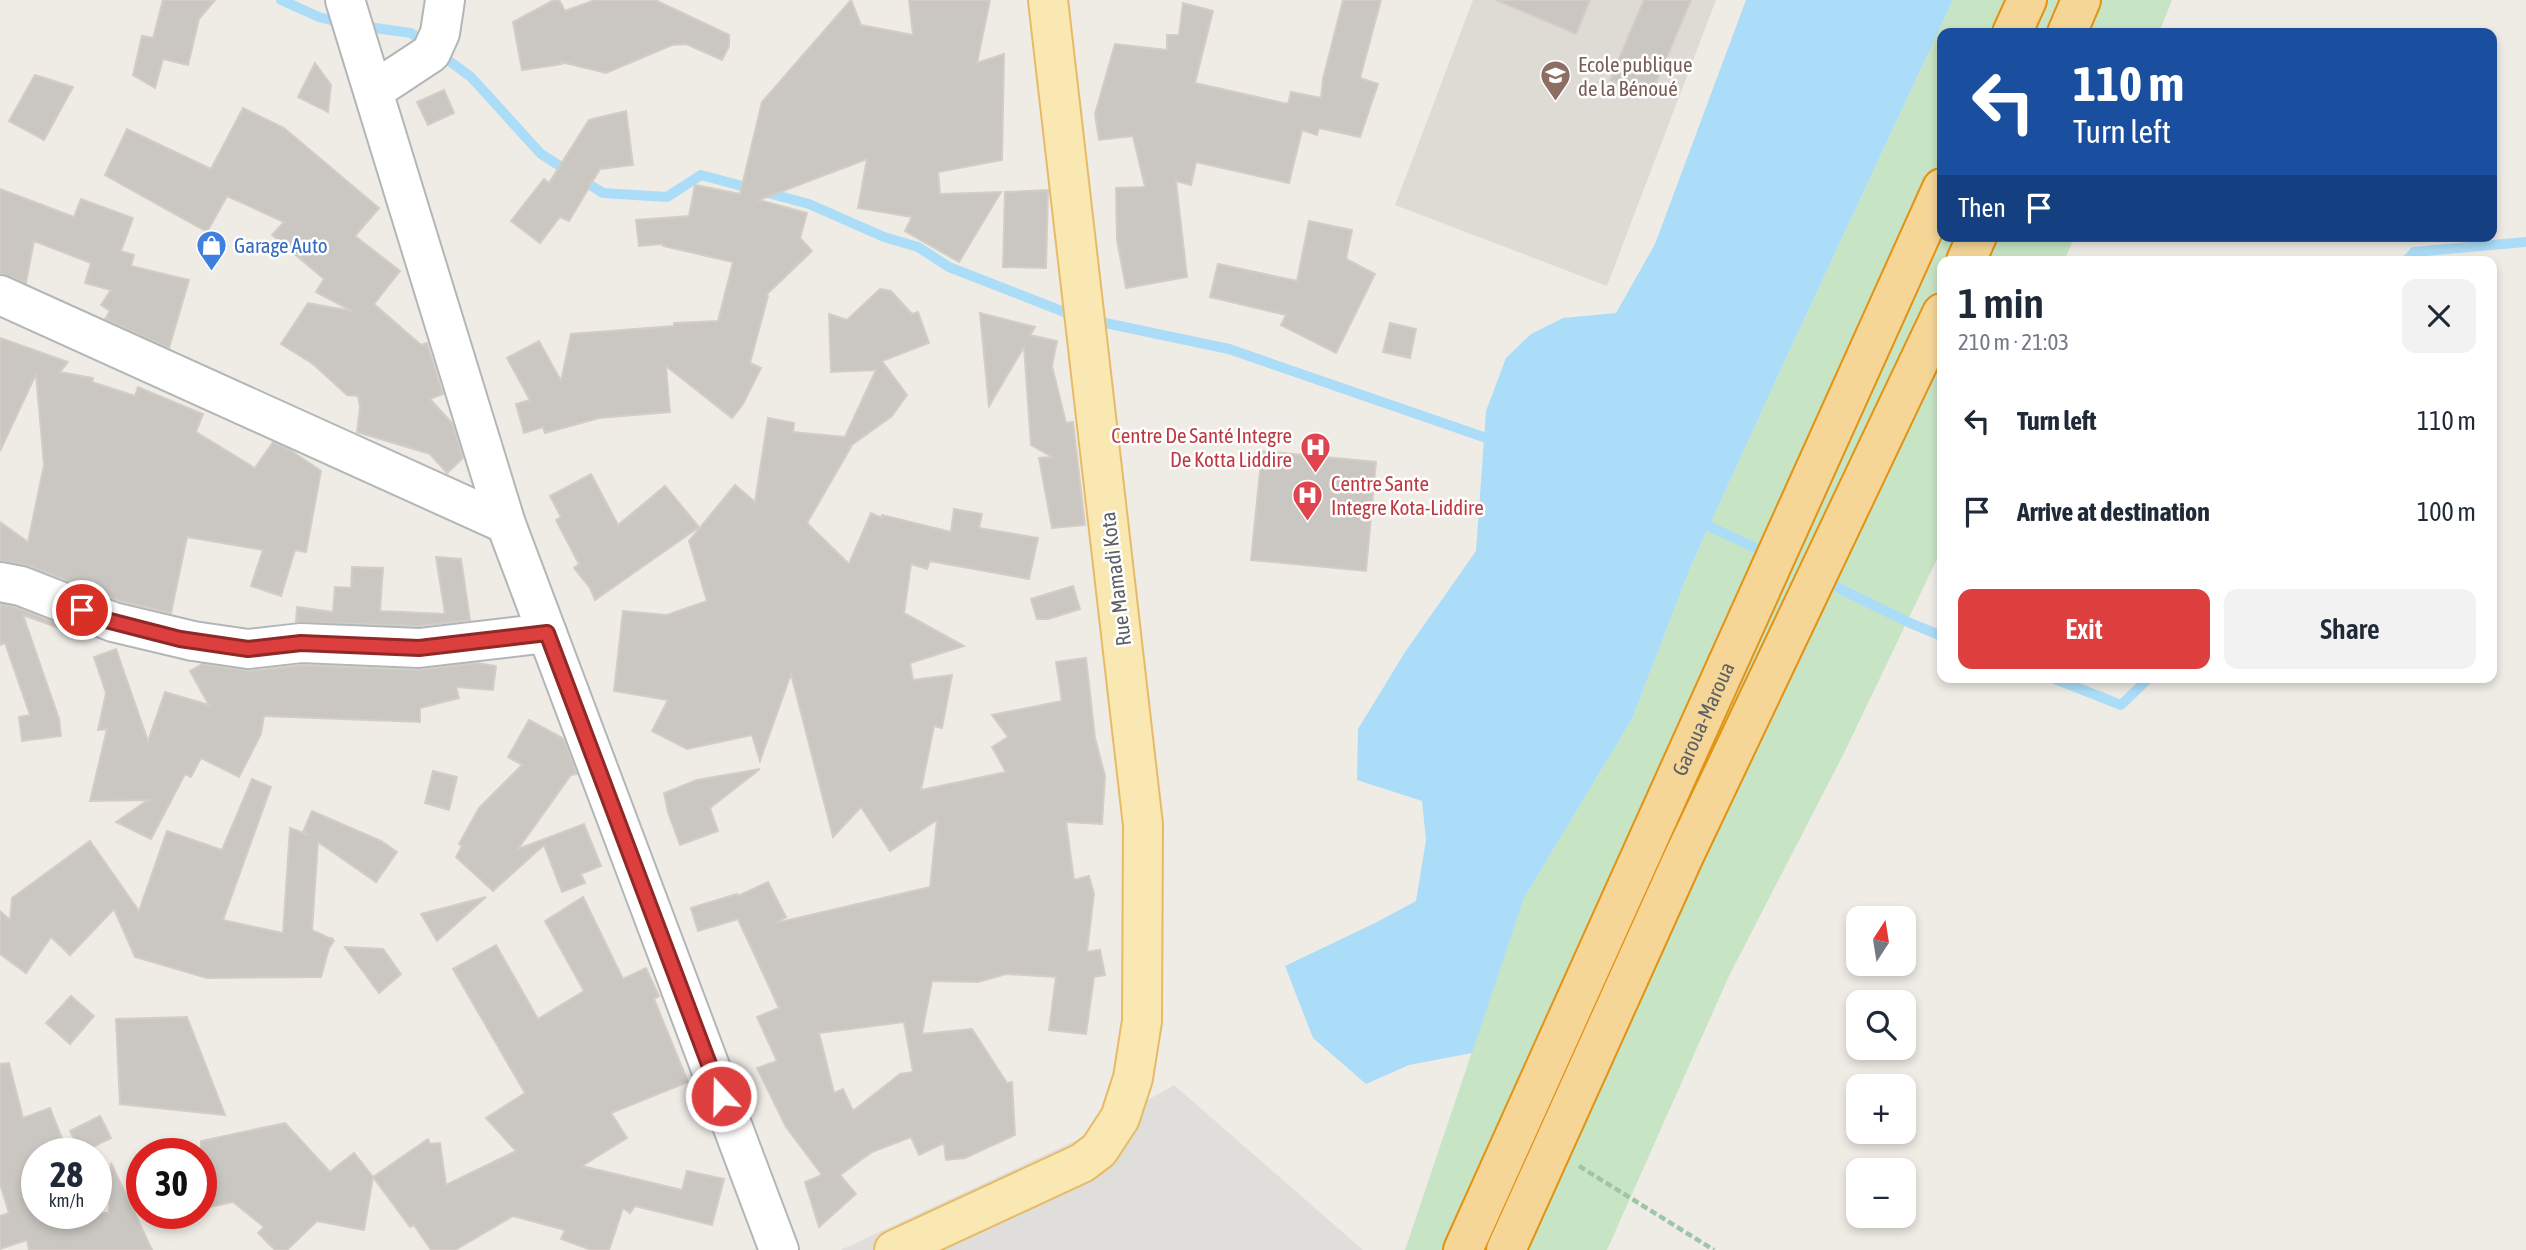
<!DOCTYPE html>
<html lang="en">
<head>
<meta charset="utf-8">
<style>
  body { margin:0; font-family:"Asap Condensed",sans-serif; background:#f2f2f3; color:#1f2937; height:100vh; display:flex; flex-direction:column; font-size:26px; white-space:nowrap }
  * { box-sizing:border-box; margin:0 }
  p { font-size:23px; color:#747a83 }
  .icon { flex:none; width:38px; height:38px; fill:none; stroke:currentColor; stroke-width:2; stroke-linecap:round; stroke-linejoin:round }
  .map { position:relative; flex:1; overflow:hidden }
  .sheet { position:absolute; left:1937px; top:256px; width:560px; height:427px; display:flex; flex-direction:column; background:#fff; border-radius:14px; box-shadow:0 4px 10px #0003 }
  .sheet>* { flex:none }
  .guide { position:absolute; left:1937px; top:28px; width:560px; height:214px; border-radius:14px; box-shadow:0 4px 10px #0003; background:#1a4fa0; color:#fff; overflow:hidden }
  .needle { width:46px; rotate:12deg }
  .tools { position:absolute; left:1846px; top:906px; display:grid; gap:14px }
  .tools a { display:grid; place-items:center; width:70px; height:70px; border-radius:14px; background:#fff; box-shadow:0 4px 10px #0003; font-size:35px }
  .speed { position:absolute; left:21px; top:1138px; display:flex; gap:14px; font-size:35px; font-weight:700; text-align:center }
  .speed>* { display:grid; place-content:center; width:91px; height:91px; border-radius:50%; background:#fff; box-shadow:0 4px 10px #0003; line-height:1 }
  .speed small { font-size:18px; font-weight:400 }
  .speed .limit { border:10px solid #d22; background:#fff; color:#111 }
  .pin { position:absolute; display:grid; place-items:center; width:60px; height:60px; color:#fff; margin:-30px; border:4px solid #fff; border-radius:50%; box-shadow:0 2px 7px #0007 }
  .me { position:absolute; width:77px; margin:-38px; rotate:339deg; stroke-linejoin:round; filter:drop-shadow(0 0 5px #0008) }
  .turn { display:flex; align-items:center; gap:24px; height:147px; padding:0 21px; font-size:32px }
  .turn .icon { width:91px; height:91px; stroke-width:2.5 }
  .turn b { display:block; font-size:49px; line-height:60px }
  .then { display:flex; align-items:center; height:66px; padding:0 21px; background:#0003; gap:14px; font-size:26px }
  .round { display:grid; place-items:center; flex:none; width:74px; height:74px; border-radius:14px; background:#f2f2f3 }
  .overview { display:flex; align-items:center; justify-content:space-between; height:119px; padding:0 21px }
  h1 { font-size:42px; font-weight:600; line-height:52px }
  .primary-button { display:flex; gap:14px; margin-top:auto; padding:14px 21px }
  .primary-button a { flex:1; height:80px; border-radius:14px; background:#dc3f3e; color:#fff; font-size:28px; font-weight:600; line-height:80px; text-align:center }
  .primary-button a+a { background:#f2f2f3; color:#1f2937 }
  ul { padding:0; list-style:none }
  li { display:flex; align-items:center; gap:21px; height:91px; padding:0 21px }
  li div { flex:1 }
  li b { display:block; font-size:26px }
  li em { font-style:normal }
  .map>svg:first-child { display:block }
  .industrial { fill:#e0deda }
  .education { fill:#dedbd4 }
  .green { fill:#c7e4c4 }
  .water { fill:#acddf8 }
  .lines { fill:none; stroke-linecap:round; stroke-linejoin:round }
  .stream { stroke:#acddf8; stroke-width:10 }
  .building { fill:#cac7c2; stroke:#d3cdc5; stroke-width:2; fill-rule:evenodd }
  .minor-casing { stroke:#b3b6b9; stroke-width:42 }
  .major-casing { stroke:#e7ba67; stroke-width:42 }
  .highway-casing { stroke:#e39212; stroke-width:42 }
  .path { stroke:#9ec5a6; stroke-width:4.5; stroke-dasharray:7 3.5; stroke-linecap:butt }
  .minor { stroke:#fff; stroke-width:38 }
  .major { stroke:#f9e8b1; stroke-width:38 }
  .highway { stroke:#f5d697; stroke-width:38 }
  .route-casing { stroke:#8f2928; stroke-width:18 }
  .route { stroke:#dc3f3e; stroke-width:12 }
  .labels { text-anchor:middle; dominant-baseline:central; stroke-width:5; stroke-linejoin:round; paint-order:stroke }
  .education-label { font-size:21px; fill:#785e54; stroke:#fff; text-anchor:start }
  .shop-label { font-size:21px; fill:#366cbe; stroke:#fff; text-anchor:start }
  .health-label { font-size:21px; fill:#be3a42; stroke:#fff; text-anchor:end }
  .street-label { font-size:21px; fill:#5d6165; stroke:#fff }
</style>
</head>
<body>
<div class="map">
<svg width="2526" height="1250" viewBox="0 0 2526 1250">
  <rect width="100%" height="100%" fill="#efece6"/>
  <path class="industrial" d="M1174 1085 1363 1250H841L1079 1139Z"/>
  <path class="education" d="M1473 0H1716L1607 286 1395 205Z"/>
  <path class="green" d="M1953 0H2172L2159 33H1942V236H2075L2064 261H1942V546L1939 555 1844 753 1729 976 1607 1250H1405L1524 898 1632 719 1691 566 1787 356Z"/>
  <path class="water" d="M1746 0H1953L1787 356 1691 566 1632 719 1524 898 1472 1053 1409 1065 1366 1084 1313 1038 1285 966 1379 921 1416 901 1426 840 1422 801 1357 780 1358 729 1405 652 1476 551 1486 411 1506 358 1531 334 1563 318 1616 313 1655 244Z"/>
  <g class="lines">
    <g class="stream">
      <path d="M281 0 319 17 342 23"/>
      <path d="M361 26 411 33 426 44"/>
      <path d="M441 55 471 77 541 154 603 193 667 197 701 175 809 204 884 237 918 247 949 267 1077 317"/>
      <path d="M2406 261 2414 252 2526 242"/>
      <path d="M1091 320 1229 349 1495 441"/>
      <path d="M1698 521 1770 555"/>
      <path d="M1824 581 1910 623 1942 636"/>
      <path d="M2050 677 2121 705 2150 677"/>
    </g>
  </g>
  <g class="building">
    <path d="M163 0H215L199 19 188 65 163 59 155 88 133 75 142 36 153 38Z"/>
    <path d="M554 0H559L565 11 595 0H655L729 35V46L722 60 686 44 672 45 606 73 561 62 562 64 522 70 513 22Z"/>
    <path d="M851 0 861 25 913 35 909 0H990L977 63 1004 54 1002 160 938 172 940 194 1001 192 959 262 905 231 912 217 858 208 867 159 759 200 807 213 800 238 812 251 766 295 768 296 750 363 761 368 743 404 732 418 666 366 670 412 599 418 545 433 543 427 524 433 516 404 530 400 507 358 539 341 561 381 571 334 674 326V323L718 321 733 262 663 246 662 244 639 246 636 220 689 216 695 185 740 194 762 102Z"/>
    <path d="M1343 0H1381L1360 78 1378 84 1360 137 1319 128 1317 135 1302 130 1289 183 1196 162 1191 185 1176 181 1187 277 1126 288 1117 240 1116 188 1145 187 1133 136 1099 140 1095 114 1115 44 1167 50V35H1179L1183 3 1213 11 1195 83 1288 104 1291 92 1321 98 1323 79Z"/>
    <path d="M1496 0H1590L1576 34Z"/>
    <path d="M1644 0H1691L1650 97 1610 80Z"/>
    <path d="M315 63 331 85 328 112 298 97Z"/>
    <path d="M35 75 73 87 44 140 9 121Z"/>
    <path d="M444 90 454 113 428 125 417 102Z"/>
    <path d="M243 108 284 128 379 208 355 236 400 271 374 304 421 345 427 343 443 394 430 399 452 423 463 458 447 473 430 454 357 432 360 407 358 396 347 395 313 364 281 344 308 303 352 311 316 292 324 279 272 235 284 222 227 196 207 232 105 175 127 129 211 169Z"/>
    <path d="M626 111 633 165 600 169 569 221 560 217 540 243 511 221 544 179 549 183 589 120Z"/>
    <path d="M0 189 74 217 81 199 133 218 121 251 134 255 131 266 189 280 169 348 105 319 110 311 101 305 111 290 85 283 91 263 34 241 26 283 0 273Z"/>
    <path d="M1048 190 1046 268 1003 267 1005 192Z"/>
    <path d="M1309 221 1352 230 1346 259 1375 274 1336 353 1281 325 1286 315 1210 297 1218 264 1297 281Z"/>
    <path d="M880 289 891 291 912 314 918 312 929 343 882 361 907 395 892 416 849 447H851L807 523 849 564 871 513 882 518V515L951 532 954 509 982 514 979 528 1038 538 1029 579 930 561 927 569 911 564 904 613 964 646 910 663 913 680 952 675 942 728 934 726 921 790 1006 772 992 747 1008 737 992 715 1062 701 1056 662 1086 658 1095 738 1105 776 1102 824 1066 822 1074 880 1089 876 1094 894 1087 952 1100 950 1105 975 1094 977 1086 1034 1049 1030 1056 977 1006 974 978 982 932 981 922 1034 972 1029 1007 1083 1012 1082 1015 1135 965 1158 946 1160 944 1143 919 1155 911 1137 872 1152 840 1175 856 1194 819 1227 805 1182 822 1175 786 1127 757 1068 777 1061 757 1017 779 1008 738 919 698 931 691 908 737 894 738 896 768 882 786 917 776 923 930 887 937 820 890 851 861 807 833 837 791 674 760 761 752 735 687 749 652 731 668 700 614 691 623 611 667 615 707 601 689 541 735 485 755 502 768 418 794 423 793 432 845 437 876 370 831 372 829 314 847 320ZM904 1022 913 1072 900 1074 853 1111 843 1089 834 1093 819 1033Z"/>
    <path d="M980 313 1035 327 1030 335 1057 341 1052 366 1066 423 1073 422 1085 525 1052 528 1039 458 1052 457 1031 445 1024 347 989 406Z"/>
    <path d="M1390 323 1416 329 1410 358 1383 352Z"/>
    <path d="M0 338 68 362 60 372 93 378 92 382 135 396 138 387 203 414 196 432 255 468 273 442 290 450 321 471 306 552 295 550 281 596 251 586 263 550 187 537 171 613 120 601 29 566 0 561V522L28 542 44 465 36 374 0 451Z"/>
    <path d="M1262 451 1376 462 1366 571 1251 560Z"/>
    <path d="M591 474 618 525 665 486 699 527 595 600 590 588 574 568 579 564 556 520 561 517 550 496Z"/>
    <path d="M436 557 461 559 470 620 418 626 296 622 297 607 333 612 335 587 351 588 352 567 383 568 380 611 445 614Z"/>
    <path d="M1073 586 1080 609 1048 619H1037L1031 599Z"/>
    <path d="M0 604 15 607 74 630 73 633 23 615 59 719 61 736 22 741 19 717 30 715 5 643 0 645Z"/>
    <path d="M116 649 148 741 165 692 209 705 190 671 202 664 250 671 302 665 418 670 477 663 496 666 493 690 456 687 459 698 420 708V722L264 716 261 734 239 777 201 758 191 777 185 774 151 839 116 822 148 800 90 801 107 729 98 730 106 693 94 657Z"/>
    <path d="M529 720 564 739 577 774 571 775 518 849 584 824 601 866 581 874 585 883 562 892 544 845 493 891 456 857 462 846 459 844 479 808 522 765 508 757Z"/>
    <path d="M760 769 710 808 718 831 680 845 668 812 664 793 697 780Z"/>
    <path d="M433 771 457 777 449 810 425 803Z"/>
    <path d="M252 779 271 787 223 920 283 933 290 828 309 835 303 832 312 811 381 841 397 852 376 882 318 842 312 930 329 938H332L334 941 329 948 321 977 207 978 135 957 114 909 70 955 51 937 26 973 0 954V911L10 920 12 898 90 841 139 911 167 831 222 850Z"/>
    <path d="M486 897 437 941 421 914Z"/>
    <path d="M583 897 623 979 646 968 659 996 654 999 688 1082 611 1113 627 1138 582 1166 682 1190 687 1171 724 1179 712 1225 635 1206 630 1213 623 1208 609 1250H591L561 1239 565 1230 513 1216 455 1250H431L414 1225 410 1227 373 1177 428 1139 430 1144 440 1143 446 1185 516 1151 486 1118 525 1093 453 969 496 945 538 1019 584 991 545 921Z"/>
    <path d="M345 947 383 949 401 974 379 993Z"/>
    <path d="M71 996 94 1016 70 1044 46 1023Z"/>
    <path d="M187 1017 225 1115 120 1104 116 1019Z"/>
    <path d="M9 1063 23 1118 50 1108 65 1146 45 1153H37V1156L30 1159 37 1178V1213H109L111 1163 152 1250H29L27 1240 0 1249V1216L9 1213 0 1184V1064Z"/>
    <path d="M100 1116 111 1138 81 1153 70 1131Z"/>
    <path d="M285 1123 330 1172 354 1153 373 1177 364 1230 317 1221 287 1250H275L258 1233 264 1227 233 1202 201 1209V1141Z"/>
  </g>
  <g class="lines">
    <defs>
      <g id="minor">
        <path d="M345 0 506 524 779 1250"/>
        <path d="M375 90 431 53 440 33 445 0"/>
        <path d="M0 295 506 524"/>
        <path d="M0 582 21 586 113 622 193 641 248 649 301 643 419 648 547 633"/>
      </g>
      <path id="major" d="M894 1250 1082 1163 1099 1150 1120 1118 1133 1078 1142 1021 1143 825 1048 0"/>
      <g id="highway">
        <path d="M2012 33 2027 0"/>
        <path d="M2067 33 2081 0"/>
        <path d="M1966 261 1977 236"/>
        <path id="s1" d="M1463 1250 1942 188"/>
        <path d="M1506 1250 1683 858 1942 313"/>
      </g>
    </defs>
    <use href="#minor" class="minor-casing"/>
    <use href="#major" class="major-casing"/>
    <use href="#highway" class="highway-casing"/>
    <path class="path" d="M1579 1166 1714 1250"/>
    <use href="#minor" class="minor"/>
    <use href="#major" class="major"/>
    <use href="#highway" class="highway"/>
  </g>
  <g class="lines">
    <defs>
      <path id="route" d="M82 610 106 620 180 639 248 649 301 643 419 648 547 633 721 1096"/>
    </defs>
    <use href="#route" class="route-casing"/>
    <use href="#route" class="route"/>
  </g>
  <defs>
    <symbol id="school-pin" viewBox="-11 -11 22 30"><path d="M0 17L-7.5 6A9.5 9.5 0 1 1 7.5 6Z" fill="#8d6e63" stroke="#fff"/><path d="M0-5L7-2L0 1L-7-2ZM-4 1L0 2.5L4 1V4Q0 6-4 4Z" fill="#fff"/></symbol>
    <symbol id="shop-pin" viewBox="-11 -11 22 30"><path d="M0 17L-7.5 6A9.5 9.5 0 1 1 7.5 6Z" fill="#3f7fe0" stroke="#fff"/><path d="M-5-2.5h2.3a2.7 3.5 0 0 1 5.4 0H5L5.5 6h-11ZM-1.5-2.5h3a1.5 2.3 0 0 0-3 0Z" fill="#fff"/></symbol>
    <symbol id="hospital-pin" viewBox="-11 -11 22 30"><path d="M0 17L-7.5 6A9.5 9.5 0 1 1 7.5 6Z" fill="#e0444e" stroke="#fff"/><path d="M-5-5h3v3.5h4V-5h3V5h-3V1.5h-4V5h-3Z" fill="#fff"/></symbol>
  </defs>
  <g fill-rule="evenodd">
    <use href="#school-pin" x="1538" y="58" width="35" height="47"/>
    <use href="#shop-pin" x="194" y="228" width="35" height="47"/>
    <use href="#hospital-pin" x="1298" y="430" width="35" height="47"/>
    <use href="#hospital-pin" x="1290" y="478" width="35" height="47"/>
  </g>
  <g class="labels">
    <g class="education-label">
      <text x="1578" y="64">Ecole publique<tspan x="1578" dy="24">de la Bénoué</tspan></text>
    </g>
    <g class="shop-label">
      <text x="234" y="245">Garage Auto</text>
    </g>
    <g class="health-label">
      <text x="1292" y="435">Centre De Santé Integre<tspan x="1292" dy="24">De Kotta Liddire</tspan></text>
      <text x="1331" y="483" text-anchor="start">Centre Sante<tspan x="1331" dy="24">Integre Kota-Liddire</tspan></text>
    </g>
    <g class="street-label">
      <text transform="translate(1115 579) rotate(-97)">Rue Mamadi Kota</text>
      <text stroke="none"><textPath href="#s1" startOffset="583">Garoua-Maroua</textPath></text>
    </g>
  </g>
</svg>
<div class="tools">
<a><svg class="needle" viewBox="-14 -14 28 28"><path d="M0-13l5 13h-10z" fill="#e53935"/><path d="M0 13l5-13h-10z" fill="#747a83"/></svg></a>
<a><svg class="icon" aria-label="search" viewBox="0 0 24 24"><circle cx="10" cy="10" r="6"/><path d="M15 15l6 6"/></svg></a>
<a>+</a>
<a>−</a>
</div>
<div class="speed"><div>28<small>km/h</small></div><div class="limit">30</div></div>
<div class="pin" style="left:82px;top:610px;background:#d93025"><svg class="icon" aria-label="arrive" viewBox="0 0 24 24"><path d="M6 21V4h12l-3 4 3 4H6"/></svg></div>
<svg class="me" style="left:721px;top:1096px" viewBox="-20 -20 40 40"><circle r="17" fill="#dc3f3e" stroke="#fff" stroke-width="3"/><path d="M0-11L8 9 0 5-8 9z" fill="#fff"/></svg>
<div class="guide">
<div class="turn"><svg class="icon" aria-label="left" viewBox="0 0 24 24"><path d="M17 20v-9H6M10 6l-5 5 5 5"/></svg><div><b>110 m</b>Turn left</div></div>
<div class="then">Then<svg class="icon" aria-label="arrive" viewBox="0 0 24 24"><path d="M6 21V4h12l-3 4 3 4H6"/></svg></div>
</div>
<section class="sheet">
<div class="overview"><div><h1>1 min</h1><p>210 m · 21:03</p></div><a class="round"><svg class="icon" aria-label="close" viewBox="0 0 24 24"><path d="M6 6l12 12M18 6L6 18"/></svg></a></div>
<ul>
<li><svg class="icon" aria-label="left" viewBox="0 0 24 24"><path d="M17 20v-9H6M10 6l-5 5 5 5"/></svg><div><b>Turn left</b></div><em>110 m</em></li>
<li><svg class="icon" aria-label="arrive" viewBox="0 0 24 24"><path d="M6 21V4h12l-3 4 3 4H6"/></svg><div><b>Arrive at destination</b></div><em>100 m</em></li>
</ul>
<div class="primary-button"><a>Exit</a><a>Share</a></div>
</section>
</div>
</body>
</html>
